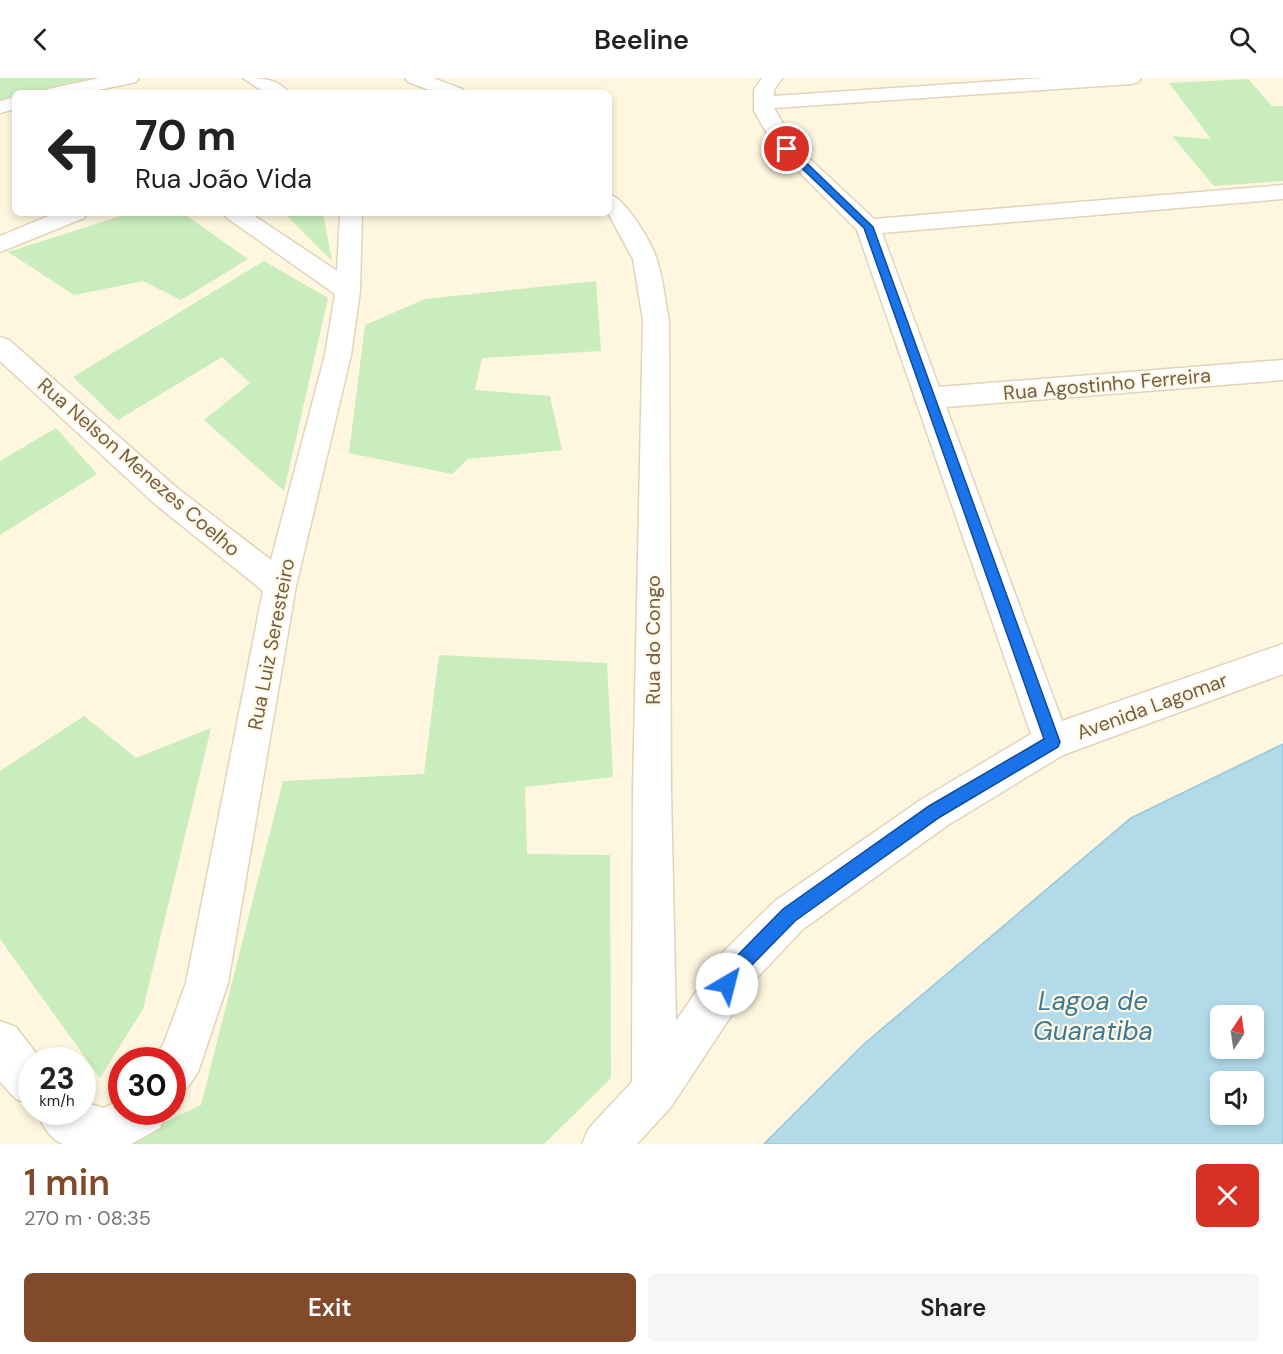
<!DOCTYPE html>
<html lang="en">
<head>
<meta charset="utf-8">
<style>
  body { margin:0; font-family:"DM Sans",sans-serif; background:#f6f6f6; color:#222; height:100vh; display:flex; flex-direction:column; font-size:22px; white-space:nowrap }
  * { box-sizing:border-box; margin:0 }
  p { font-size:20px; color:#767676 }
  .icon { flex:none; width:33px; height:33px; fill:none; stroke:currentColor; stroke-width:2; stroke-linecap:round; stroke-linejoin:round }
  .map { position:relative; height:1066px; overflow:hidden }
  .details { display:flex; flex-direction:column; background:#fff; flex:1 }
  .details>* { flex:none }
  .top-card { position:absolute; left:12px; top:12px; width:600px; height:126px; border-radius:9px; box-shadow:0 3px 9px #0003; background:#fff; color:#222; overflow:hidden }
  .needle { width:39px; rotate:13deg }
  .fabs { position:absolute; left:1210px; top:927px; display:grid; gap:12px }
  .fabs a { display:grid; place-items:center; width:54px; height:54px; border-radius:9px; background:#fff; box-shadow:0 3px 9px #0003; font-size:30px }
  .speed { position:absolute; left:18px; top:969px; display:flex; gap:12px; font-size:30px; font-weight:700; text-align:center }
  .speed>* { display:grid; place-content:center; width:78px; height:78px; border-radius:50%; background:#fff; box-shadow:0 3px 9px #0003; line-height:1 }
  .speed small { font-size:15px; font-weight:400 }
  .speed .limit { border:9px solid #d22; background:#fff; color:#111 }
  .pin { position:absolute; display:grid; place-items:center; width:51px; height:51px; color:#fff; margin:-26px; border:3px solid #fff; border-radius:50%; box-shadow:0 2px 6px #0007 }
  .me { position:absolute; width:66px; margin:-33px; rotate:37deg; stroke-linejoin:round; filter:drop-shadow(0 0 4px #0008) }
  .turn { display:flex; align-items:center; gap:21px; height:126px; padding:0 24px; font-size:27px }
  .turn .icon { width:78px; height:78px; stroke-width:2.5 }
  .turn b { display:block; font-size:42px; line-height:51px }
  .round { display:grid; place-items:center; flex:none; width:63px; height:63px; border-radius:9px; background:#f6f6f6 }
  .headline { display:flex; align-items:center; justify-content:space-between; height:102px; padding:0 24px }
  h1 { font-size:36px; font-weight:600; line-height:45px; color:#804a2b }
  .button { display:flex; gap:12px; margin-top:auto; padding:12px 24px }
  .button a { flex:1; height:69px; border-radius:9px; background:#804a2b; color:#fff; font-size:24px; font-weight:600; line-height:69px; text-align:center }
  .button a+a { background:#f6f6f6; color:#222 }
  header { display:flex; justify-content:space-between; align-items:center; height:78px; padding:0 24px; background:#fff; font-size:27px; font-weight:600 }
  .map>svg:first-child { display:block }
  .green { fill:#c9edbc }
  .water { fill:#b2dae9; stroke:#97c8dc; stroke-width:1.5; fill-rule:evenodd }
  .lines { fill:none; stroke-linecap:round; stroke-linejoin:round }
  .minor-casing { stroke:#e3d3ba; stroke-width:3 }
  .minor { fill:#fff; fill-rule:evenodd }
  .route { fill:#1a73e8; stroke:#114b97; stroke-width:1.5 }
  .labels { text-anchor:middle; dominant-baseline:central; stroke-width:4.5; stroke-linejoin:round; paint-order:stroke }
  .street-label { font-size:20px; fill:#775d44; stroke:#fff9e7 }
  .near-water-label { font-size:26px; font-style:italic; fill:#3f7a94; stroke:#fff9e7 }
</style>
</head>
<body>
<header><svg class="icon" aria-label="back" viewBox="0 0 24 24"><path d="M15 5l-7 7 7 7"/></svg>Beeline<svg class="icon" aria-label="search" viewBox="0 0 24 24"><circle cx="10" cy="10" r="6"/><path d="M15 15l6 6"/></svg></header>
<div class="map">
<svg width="1283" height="1066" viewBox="0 0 1283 1066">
  <rect width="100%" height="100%" fill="#fef6de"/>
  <g class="green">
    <path d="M0 0H95L45 15H15V24L0 28Z"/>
    <path d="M1248 1 1272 28H1283V103L1214 108 1172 58 1211 61 1169 5Z"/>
    <path d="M130 135H183L248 181 181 222 143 203 74 217 8 174Z"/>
    <path d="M284 135H323L332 183Z"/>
    <path d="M264 183 328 220 284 413 204 342 250 305 222 279 118 342 73 299Z"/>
    <path d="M596 203 601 273 482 280 475 312 550 318 562 372 468 381 452 396 349 375 365 247 425 221Z"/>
    <path d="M56 350 97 396 0 457V383Z"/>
    <path d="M439 577 607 585 613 699 525 709 527 776 610 777 611 1000 544 1066H119L201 1027 283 703 424 696Z"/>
    <path d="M84 638 136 680 211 650 143 931 100 1000 0 861V693Z"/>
  </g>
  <path class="water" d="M1283 666V1066H764L864 966 1131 740ZM1221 938H1254V970H1221ZM1221 1004H1254V1036H1221Z"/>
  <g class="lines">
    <defs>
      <g id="minor">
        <path d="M100 0H139L136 4 84 15H45L48 11Z"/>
        <path d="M243 0C260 0 278 0 289 15H265Z"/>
        <path d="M405 0H433L462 11 465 15H437L408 4Z"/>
        <path d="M762 0H782L774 12V18L1044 0H1141L1138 4 1131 6 774 30 795 67 874 141 1283 107V121L882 155 939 309 1283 282V302L946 329 1062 643 1283 566V596L1063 677 948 747 803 851 754 903 671 1029 637 1066H582L589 1050 632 1004 633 713 643 242 633 181 608 135 609 116C626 121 652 165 657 182 663 201 665 223 669 242L671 713 676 943 724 873 775 823 922 721 1031 656 857 152 776 71 754 33V12Z"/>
        <path d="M15 19V31L0 35V23Z"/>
        <path d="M56 135H87L84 140 0 174V158Z"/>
        <path d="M224 135H250L337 193 340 135H362L360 213 351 277 296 508 228 905 198 994 188 1009 172 1015V982H154L164 965 186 905 263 513 155 426 0 283V259L9 262 177 410 271 482 325 277 335 216 227 140Z"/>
        <path d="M0 943 16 949 41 982H32V1027L16 1021 0 1004Z"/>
        <path d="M122 1021V1034H167L160 1050 131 1066H63C49 1060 43 1048 37 1034H82V1024L104 1030Z"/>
      </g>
    </defs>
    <use href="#minor" class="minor-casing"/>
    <use href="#minor" class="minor"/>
  </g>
  <path class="route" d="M784 69H790L873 149 1060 664 1058 669 940 739 795 843 745 894 733 912 727 915 721 912 718 906 733 882 783 831 929 728 1044 661 864 150 784 73Z"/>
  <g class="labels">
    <g class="street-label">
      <text transform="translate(1107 306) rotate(-5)">Rua Agostinho Ferreira</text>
      <text transform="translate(139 389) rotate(41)">Rua Nelson Menezes Coelho</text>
      <text transform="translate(653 562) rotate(-90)">Rua do Congo</text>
      <text transform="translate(271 566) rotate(-79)">Rua Luiz Seresteiro</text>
      <text transform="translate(1152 628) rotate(-20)">Avenida Lagomar</text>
    </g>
    <g class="near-water-label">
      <text x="1093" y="923">Lagoa de<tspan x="1093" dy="30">Guaratiba</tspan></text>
    </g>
  </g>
</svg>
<div class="fabs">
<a><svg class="needle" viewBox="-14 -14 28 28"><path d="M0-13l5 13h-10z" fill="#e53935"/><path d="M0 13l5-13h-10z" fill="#767676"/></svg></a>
<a><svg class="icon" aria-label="sound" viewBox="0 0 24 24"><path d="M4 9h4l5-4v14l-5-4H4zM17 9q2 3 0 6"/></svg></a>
</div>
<div class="speed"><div>23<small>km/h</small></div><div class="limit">30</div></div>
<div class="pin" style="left:787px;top:71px;background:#d93025"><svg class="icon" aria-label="arrive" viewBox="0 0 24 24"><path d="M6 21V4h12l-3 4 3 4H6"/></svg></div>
<svg class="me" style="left:727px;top:906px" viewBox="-20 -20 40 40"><circle r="19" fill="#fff"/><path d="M0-13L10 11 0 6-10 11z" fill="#1a73e8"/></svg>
<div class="top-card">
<div class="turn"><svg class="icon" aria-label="left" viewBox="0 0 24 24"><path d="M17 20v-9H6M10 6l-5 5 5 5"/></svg><div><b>70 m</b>Rua João Vida</div></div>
</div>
</div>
<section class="details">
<div class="headline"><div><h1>1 min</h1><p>270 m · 08:35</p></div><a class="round" style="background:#d93025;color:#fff"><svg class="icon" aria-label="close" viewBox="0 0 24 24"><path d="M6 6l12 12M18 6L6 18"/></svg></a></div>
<div class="button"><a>Exit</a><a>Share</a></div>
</section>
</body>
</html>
